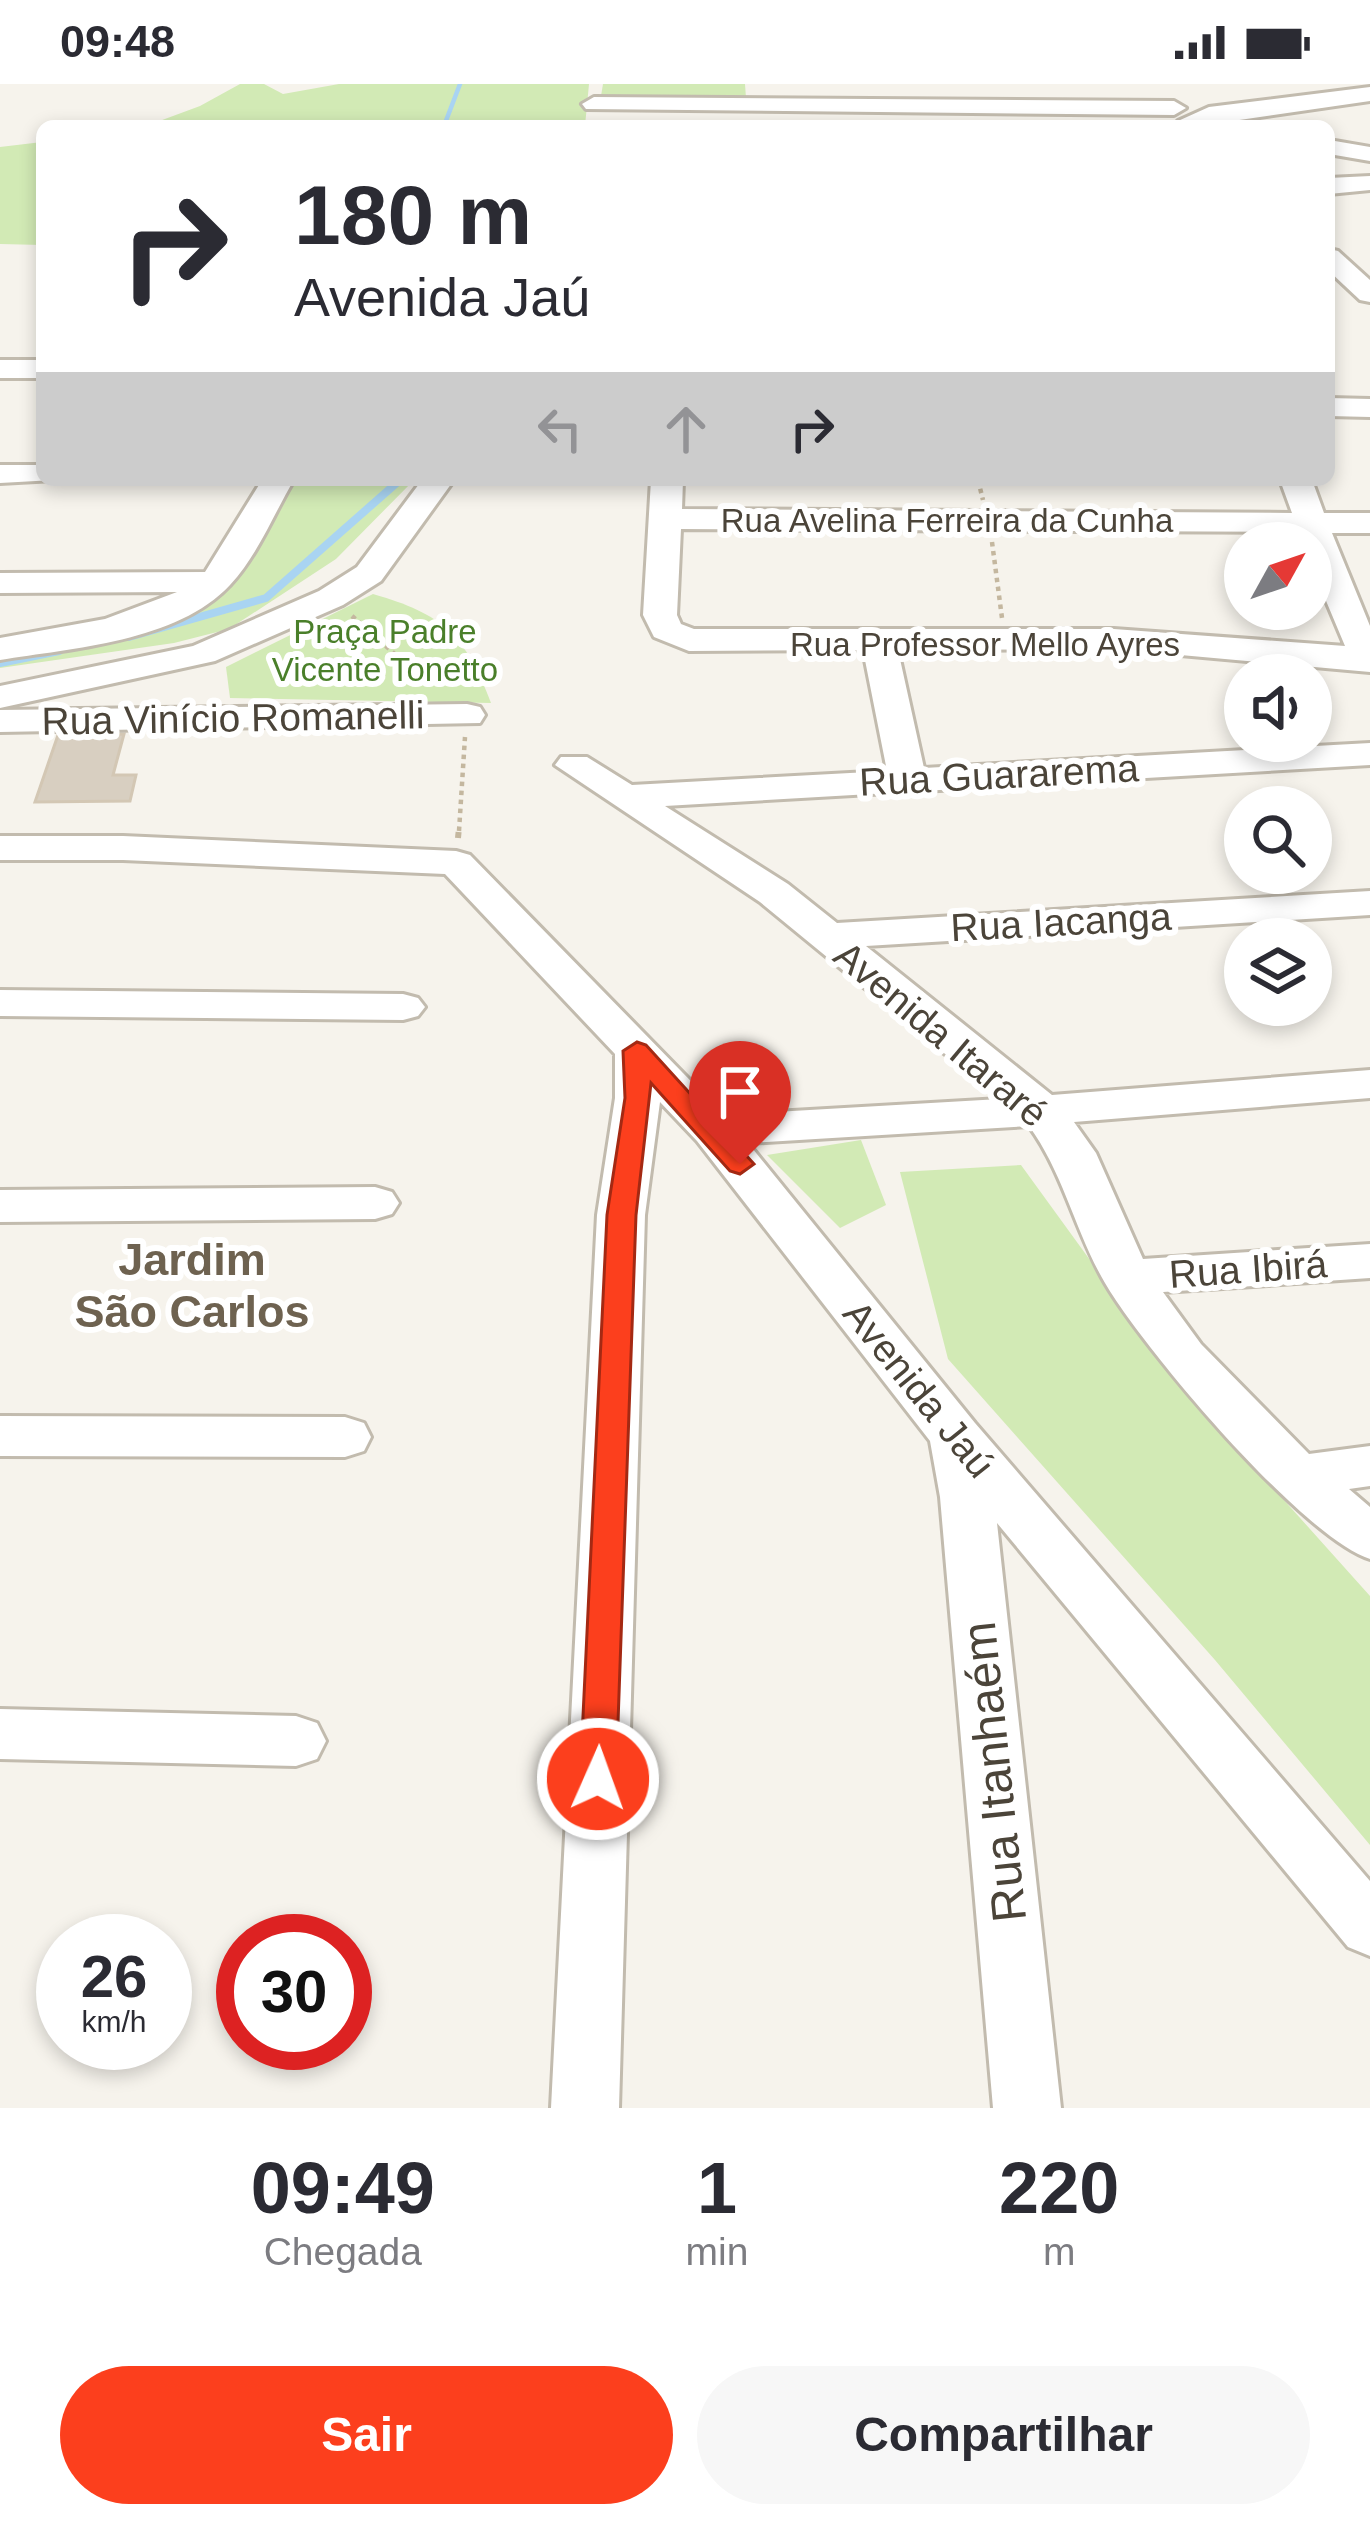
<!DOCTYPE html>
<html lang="pt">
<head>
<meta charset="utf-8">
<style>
  body { margin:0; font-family:Helvetica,sans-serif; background:#f7f7f7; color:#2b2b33; height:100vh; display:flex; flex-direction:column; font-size:45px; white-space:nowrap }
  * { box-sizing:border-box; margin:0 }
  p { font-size:39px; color:#7c7c81 }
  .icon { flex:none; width:66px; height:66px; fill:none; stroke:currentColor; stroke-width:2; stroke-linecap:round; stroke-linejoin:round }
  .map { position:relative; height:2024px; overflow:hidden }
  .sheet { display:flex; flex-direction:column; background:#fff; flex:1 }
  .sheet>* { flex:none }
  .top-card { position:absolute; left:36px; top:36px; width:1299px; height:366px; border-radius:18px; box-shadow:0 6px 18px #0003; background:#fff; color:#2b2b33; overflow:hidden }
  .needle { width:78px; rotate:50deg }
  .controls { position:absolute; left:1224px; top:438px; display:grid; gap:24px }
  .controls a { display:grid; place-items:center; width:108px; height:108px; border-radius:50%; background:#fff; box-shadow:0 6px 18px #0003; font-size:60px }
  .speed { position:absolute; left:36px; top:1830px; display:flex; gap:24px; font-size:60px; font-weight:700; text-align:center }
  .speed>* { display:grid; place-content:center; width:156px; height:156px; border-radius:50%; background:#fff; box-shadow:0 6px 18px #0003; line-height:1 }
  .speed small { font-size:30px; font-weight:400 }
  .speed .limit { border:18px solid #d22; background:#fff; color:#111 }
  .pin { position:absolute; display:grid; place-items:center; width:102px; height:102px; color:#fff; margin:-123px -51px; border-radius:50% 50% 50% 0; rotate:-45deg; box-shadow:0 0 12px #0007 }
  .pin .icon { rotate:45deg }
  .me { position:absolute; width:132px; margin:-66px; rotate:2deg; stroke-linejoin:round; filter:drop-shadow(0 0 9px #0008) }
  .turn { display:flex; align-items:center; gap:42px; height:252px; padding:0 60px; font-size:54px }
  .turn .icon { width:156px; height:156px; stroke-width:2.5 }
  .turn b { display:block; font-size:84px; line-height:102px }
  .lanes { display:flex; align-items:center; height:114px; padding:0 60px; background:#0003; justify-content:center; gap:60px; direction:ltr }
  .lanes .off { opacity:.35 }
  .eta { display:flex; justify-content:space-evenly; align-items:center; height:204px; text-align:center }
  .eta b { font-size:72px; font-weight:800; line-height:84px }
  .cta { display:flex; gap:24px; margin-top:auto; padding:24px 60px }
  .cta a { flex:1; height:138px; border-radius:72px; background:#fc3f1d; color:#fff; font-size:48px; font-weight:800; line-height:138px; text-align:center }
  .cta a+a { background:#f7f7f7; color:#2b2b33 }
  .status { display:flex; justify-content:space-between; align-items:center; height:84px; padding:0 60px; background:#fff; direction:ltr }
  .status svg { height:33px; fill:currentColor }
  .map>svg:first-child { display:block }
  .green { fill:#d2eab5 }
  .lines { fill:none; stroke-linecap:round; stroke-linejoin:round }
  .stream-far1 { stroke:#a9d4f2; stroke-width:4.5 }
  .stream { stroke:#a9d4f2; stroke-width:8 }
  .building { fill:#d8cfc1; stroke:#d3c7b4; stroke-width:3 }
  .minor-casing { stroke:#c2bbae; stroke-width:6 }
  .path-far1 { stroke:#c4b79f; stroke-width:4.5; stroke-dasharray:4.5 4.5; stroke-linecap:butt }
  .path { stroke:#c4b79f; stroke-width:6; stroke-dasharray:6 6; stroke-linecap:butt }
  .minor { fill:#fff; fill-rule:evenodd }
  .route { fill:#fc3f1d; stroke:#a42913; stroke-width:3 }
  .labels { text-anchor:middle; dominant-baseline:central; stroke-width:12; stroke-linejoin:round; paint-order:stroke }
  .far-street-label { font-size:33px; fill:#4b4439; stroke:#fff }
  .far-park-label { font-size:33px; fill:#4a7f2a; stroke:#fff }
  .street-label { font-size:39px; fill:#4b4439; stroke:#fff }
  .quarter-label { font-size:45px; font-weight:bold; fill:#6e6250; stroke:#fff }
  .near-street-label { font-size:48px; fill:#4b4439; stroke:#fff }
</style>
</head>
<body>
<div class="status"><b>09:48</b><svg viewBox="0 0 49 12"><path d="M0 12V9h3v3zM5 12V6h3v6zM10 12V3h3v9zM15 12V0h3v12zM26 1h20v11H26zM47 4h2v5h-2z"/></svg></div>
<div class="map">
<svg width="1370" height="2024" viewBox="0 0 1370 2024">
  <rect width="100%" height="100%" fill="#f6f3ec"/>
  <g class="green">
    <path d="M240 0H264L283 10 339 0H589L585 42H146L200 22Z"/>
    <path d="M603 0H745L746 14 601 12Z"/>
    <path d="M42 58V161L0 160V63Z"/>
    <path d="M291 396H414L336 475 229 545 174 559 0 584V570C57 559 205 543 237 495 257 464 272 428 291 396Z"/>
    <path d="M373 510C443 530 465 551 491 619L230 614 226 583Z"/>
    <path d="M861 1056 886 1121 840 1144 767 1071Z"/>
    <path d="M1021 1081 1180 1300 1370 1512V1761L1215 1576 948 1275 900 1088Z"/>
  </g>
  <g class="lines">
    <path class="stream-far1" d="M444 42 460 0"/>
    <g class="stream">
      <path d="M129 553 266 514 400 396"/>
      <path d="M0 579 59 567"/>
    </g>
  </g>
  <path class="building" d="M124 650 113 691H136L130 717 35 718 58 651Z"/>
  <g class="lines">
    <defs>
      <g id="minor">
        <path d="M1370 3V17L1198 42H1182L1178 37 1209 23Z"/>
        <path d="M594 13 1174 17 1186 24 1174 31 586 25 582 20Z"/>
        <path d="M1329 56 1370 63V77L1329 70Z"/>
        <path d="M1370 92V106L1329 110V94Z"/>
        <path d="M1329 165 1338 167 1370 196V218L1360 216 1329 187Z"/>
        <rect x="0" y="276" width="42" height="18"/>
        <path d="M1329 314 1370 315V333L1329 332Z"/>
        <path d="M0 381H42V396H54L0 399Z"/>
        <path d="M262 396H294C273 431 258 471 230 501 177 558 72 564 0 576V554L105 535 177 508 0 509V489L205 488Z"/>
        <path d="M422 396H454L381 497 343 521 215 577 0 624V602L193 562 319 507 357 483Z"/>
        <path d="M651 396H683L682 425 1292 429 1280 396H1312L1324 429H1370V449H1332L1370 542V588L1114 565 898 566 924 684 1370 659V681L665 722 788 800 837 839 1370 807V831L866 862 1052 1011 1370 986V1014L1074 1038 1096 1069 1143 1175 1370 1160V1194L1163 1208 1201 1260 1309 1370 1370 1362V1402L1349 1405 1370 1423V1475C1302 1453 1143 1264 1105 1199 1075 1148 1064 1090 1029 1042L748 1059 975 1339 1370 1797V1872L1348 1863 997 1439 1061 2024H993L940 1413 930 1357 697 1057 660 1018 645 1131 619 2024H551L597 1131 615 1014V970L445 790 123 776H0V752H123L456 767 470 771 724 1031 1000 1015 760 818 555 681 561 673H587L632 701 887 687 863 566 689 567 654 553 643 531ZM681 445 1299 448 1303 459H1311V481L1345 562 1114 545H694L681 540 677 531Z"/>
        <path d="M467 620 480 623 485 631 480 639 0 648V626Z"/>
        <path d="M0 906 403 910 418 914 425 923 418 932 403 936 0 932Z"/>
        <path d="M375 1103 392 1108 399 1119 392 1130 375 1135 0 1138V1106Z"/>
        <path d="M0 1332 345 1333 364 1339 371 1353 364 1367 345 1373 0 1372Z"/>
        <path d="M0 1625 296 1632 317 1639 326 1657 317 1675 296 1682 0 1675Z"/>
      </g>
    </defs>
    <use href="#minor" class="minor-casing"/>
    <g class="path-far1">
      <path d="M978 396 983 416"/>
      <path d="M992 458 1002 534"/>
      <path d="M352 532 432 603"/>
      <path d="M459 747 465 653"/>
    </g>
    <path class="path" d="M458 754 459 744"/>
    <use href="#minor" class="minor"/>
  </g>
  <path class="route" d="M637 958 646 961 754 1080 740 1090 730 1087 651 999 636 1131 616 1695 611 1706 598 1711 585 1706 580 1695 607 1131 625 1014 623 967Z"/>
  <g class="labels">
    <g class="far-street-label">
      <text x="947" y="436">Rua Avelina Ferreira da Cunha</text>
      <text x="985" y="560">Rua Professor Mello Ayres</text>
    </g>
    <g class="far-park-label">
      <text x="385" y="547">Praça Padre<tspan x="385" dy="38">Vicente Tonetto</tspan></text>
    </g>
    <g class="street-label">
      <text transform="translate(233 634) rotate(-1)">Rua Vinício Romanelli</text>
      <text transform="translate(999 691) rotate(-3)">Rua Guararema</text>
      <text transform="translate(1061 838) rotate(-3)">Rua Iacanga</text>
      <text transform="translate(941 950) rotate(40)">Avenida Itararé</text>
      <text transform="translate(1248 1185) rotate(-4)">Rua Ibirá</text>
      <text transform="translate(919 1305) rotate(51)">Avenida Jaú</text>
    </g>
    <g class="quarter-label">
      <text x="192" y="1175">Jardim<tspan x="192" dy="52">São Carlos</tspan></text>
    </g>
    <g class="near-street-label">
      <text transform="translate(994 1688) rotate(-96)">Rua Itanhaém</text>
    </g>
  </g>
</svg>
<div class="controls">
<a><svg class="needle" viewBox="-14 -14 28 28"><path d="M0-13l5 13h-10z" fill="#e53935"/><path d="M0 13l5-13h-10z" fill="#7c7c81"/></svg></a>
<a><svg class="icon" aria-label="sound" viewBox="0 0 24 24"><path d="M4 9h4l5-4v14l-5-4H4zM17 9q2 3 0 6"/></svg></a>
<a><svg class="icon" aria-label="search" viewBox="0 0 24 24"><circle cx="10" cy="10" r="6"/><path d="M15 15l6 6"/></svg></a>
<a><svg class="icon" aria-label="layers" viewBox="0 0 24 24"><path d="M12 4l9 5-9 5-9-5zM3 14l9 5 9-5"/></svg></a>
</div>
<div class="speed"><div>26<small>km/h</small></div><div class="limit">30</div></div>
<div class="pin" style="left:740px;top:1080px;background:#d93025"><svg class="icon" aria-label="arrive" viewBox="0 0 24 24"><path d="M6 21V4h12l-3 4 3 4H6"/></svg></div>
<svg class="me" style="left:598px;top:1695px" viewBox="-20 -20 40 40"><circle r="17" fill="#fc3f1d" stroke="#fff" stroke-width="3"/><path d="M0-11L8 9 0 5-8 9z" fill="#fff"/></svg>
<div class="top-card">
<div class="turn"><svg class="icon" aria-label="right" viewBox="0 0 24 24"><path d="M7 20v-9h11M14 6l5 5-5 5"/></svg><div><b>180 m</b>Avenida Jaú</div></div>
<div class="lanes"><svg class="icon off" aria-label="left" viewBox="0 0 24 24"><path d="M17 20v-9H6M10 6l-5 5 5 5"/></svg><svg class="icon off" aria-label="ahead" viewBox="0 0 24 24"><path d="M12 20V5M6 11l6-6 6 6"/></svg><svg class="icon" aria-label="right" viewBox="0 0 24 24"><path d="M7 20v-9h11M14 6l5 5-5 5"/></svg></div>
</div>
</div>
<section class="sheet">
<div class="eta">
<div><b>09:49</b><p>Chegada</p></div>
<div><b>1</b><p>min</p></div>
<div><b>220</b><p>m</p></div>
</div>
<div class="cta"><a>Sair</a><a>Compartilhar</a></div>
</section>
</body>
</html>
